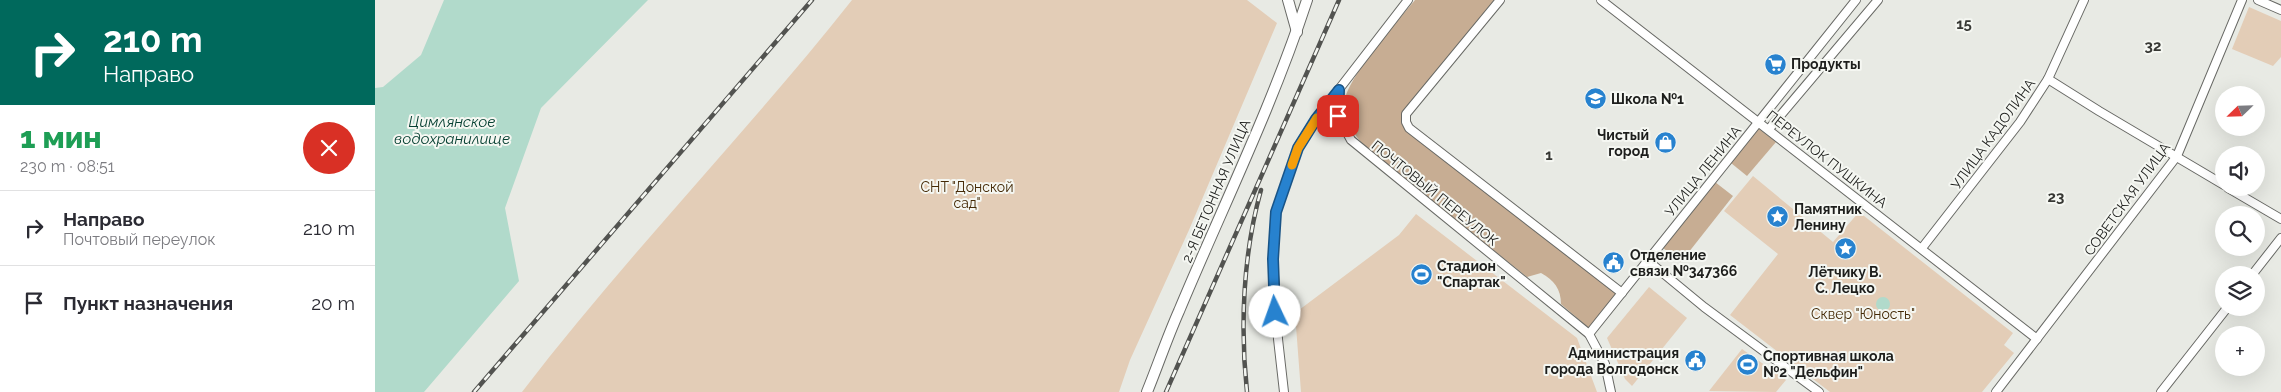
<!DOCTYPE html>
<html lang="ru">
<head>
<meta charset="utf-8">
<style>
  body { margin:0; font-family:Raleway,sans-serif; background:#f2f2f3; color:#2b2b33; height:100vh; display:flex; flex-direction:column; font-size:19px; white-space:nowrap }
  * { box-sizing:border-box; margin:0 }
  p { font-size:16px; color:#7c7c81 }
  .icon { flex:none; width:28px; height:28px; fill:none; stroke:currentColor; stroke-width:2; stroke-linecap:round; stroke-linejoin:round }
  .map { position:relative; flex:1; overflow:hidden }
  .drawer { display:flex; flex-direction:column; background:#fff; width:375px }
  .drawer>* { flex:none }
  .guide { background:#00695c; color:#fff; overflow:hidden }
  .needle { width:32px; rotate:247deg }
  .tools { position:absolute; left:1840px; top:86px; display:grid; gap:10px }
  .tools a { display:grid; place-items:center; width:50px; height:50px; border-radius:50%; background:#fff; box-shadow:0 5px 20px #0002; font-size:25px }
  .pin { position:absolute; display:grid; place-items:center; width:42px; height:42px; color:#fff; margin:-21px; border-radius:10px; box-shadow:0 2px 8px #0006 }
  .me { position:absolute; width:55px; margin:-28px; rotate:357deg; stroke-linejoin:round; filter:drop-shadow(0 0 4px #0008) }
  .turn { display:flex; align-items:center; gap:18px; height:105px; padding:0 20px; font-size:22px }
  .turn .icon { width:65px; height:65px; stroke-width:2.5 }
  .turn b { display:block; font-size:35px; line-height:42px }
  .round { display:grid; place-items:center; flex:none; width:52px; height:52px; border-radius:26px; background:#f2f2f3 }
  .summary { display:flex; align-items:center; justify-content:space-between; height:85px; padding:0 20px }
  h1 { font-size:30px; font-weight:800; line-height:38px; color:#1e9e55 }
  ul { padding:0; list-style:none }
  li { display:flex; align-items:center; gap:15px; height:75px; padding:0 20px; border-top:1px solid #e1e1e2 }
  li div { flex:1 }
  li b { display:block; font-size:19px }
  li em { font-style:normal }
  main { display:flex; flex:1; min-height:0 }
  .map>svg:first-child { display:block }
  .green { fill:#e3cdb7 }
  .forest { fill:#c7ad93 }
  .water { fill:#b1dacb }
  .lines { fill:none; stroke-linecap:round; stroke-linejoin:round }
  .minor-casing { stroke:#686965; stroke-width:10 }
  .major-casing { stroke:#686965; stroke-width:12 }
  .minor { stroke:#fff; stroke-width:8 }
  .major { stroke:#fff; stroke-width:10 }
  .rail-casing { stroke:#525350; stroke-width:4.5 }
  .rail { stroke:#f5f7f2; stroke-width:2.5; stroke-dasharray:8; stroke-linecap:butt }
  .route-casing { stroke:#195487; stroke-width:12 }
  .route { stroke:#2782cf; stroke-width:9 }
  .slow { stroke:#f59e0b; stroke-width:9 }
  .labels { text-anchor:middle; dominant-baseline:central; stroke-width:4; stroke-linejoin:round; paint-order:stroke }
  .poi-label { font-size:14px; font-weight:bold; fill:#1d1e1c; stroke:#f5f7f2; text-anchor:start }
  .street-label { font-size:14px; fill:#1d1e1c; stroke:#f5f7f2 }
  .park-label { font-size:14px; fill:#452a06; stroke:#f5f7f2 }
  .neighbourhood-label { font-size:15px; font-weight:bold; fill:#373834; stroke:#f5f7f2 }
  .water-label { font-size:15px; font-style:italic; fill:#064032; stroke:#f5f7f2 }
</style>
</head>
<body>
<main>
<section class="drawer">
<div class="guide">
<div class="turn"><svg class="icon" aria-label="right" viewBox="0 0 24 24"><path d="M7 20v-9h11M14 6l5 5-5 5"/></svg><div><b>210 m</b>Направо</div></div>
</div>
<div class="summary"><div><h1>1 мин</h1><p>230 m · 08:51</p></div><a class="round" style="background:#d93025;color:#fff"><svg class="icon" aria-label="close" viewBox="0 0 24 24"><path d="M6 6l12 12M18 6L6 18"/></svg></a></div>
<ul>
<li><svg class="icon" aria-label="right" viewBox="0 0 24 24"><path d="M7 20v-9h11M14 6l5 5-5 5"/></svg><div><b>Направо</b><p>Почтовый переулок</p></div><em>210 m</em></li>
<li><svg class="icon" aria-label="arrive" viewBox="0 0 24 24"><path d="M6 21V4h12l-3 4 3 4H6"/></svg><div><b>Пункт назначения</b></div><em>20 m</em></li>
</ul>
</section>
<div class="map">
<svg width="1906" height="392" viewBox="0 0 1906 392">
  <rect width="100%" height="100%" fill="#e8eae4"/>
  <g class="green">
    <path d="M477 0H872L902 23 814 230 755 360 744 392H147C251 256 371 134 477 0Z"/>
    <path d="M1874 7 1906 21V57L1898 66 1857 49Z"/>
    <path d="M1378 176 1458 242 1484 212 1638 333 1629 345 1639 353 1607 392H1455L1355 315 1403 254 1349 211Z"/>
    <path d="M1041 214 1202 338 1222 392H926L920 313 1024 235Z"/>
    <path d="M1274 287 1312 318 1257 386 1250 379 1232 338Z"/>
    <path d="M1367 349 1411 380 1401 392 1334 391Z"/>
  </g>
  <g class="forest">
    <path d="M1040 0H1122L1030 112 1027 121 1031 129 1242 294 1215 329 1186 304C1186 289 1179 280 1166 273L1152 277 992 149C981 136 969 123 969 105 970 79 1022 22 1040 0Z"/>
    <path d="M1383 128 1401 142 1372 176 1356 163Z"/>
    <path d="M1340 182 1358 196 1306 262 1288 248Z"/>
  </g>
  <g class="water">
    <path d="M69 0H273L166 108 130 208 144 281 49 392H0V88L8 87 46 55Z"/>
    <circle cx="1508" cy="304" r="7"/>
  </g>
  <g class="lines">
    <defs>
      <g id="minor">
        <path d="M1125 0 1031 114V122L1034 128 1247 293"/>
        <path d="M1226 0 1662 339"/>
        <path d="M1883 0 1906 10"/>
        <path d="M1673 79 1724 111 1849 185"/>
        <path d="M963 90V116L976 140 1214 334 1230 364 1236 392"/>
        <path d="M1394 129 1503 0"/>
        <path d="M1853 188 1906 219"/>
        <path d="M1547 248 1645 122 1673 79 1709 0"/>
        <path d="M1272 260 1329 307 1444 392"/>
        <path d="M1877 275 1906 238"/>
        <path d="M1214 334 1481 0"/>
        <path d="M909 392 903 339 898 259 901 213 923 147 941 119 1033 0"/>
        <path d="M1621 392 1802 156 1867 0"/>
        <path d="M1786 392 1852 308"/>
      </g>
      <g id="major">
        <path d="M913 0 922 32"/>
        <path d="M772 392C783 365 792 338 804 311 847 208 897 107 932 0"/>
      </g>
    </defs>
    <use href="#minor" class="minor-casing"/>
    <use href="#major" class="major-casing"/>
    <use href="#minor" class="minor"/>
    <use href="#major" class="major"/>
    <defs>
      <g id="rail">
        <path d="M99 392 437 0"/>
        <path d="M791 392 964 0"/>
        <path d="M872 392C865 327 868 254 886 190"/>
      </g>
    </defs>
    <use href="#rail" class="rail-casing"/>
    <use href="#rail" class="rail"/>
  </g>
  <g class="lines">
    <defs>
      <path id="route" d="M900 312 898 259 901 212 923 148 941 119 964 90 963 116"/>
    </defs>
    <use href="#route" class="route-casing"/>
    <use href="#route" class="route"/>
    <path class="slow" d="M917 165 923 148 942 118"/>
  </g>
  <defs>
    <symbol id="supermarket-disc" viewBox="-11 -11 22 22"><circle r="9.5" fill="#2782cf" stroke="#f5f7f2"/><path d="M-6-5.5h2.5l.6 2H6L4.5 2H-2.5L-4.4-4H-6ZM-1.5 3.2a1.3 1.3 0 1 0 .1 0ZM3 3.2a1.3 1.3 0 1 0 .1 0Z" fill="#fff"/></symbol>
    <symbol id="school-disc" viewBox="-11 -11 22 22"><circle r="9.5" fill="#2782cf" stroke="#f5f7f2"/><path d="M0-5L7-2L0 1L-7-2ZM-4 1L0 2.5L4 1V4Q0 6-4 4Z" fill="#fff"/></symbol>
    <symbol id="shop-disc" viewBox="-11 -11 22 22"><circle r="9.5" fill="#2782cf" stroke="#f5f7f2"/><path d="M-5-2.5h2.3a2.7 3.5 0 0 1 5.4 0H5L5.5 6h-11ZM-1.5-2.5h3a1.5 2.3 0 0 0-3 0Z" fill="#fff"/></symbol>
    <symbol id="sight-disc" viewBox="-11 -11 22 22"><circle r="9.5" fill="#2782cf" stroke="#f5f7f2"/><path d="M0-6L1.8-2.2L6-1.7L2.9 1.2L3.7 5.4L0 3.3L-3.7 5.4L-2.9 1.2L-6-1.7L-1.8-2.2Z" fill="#fff"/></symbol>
    <symbol id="civic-disc" viewBox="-11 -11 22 22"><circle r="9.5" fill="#2782cf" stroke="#f5f7f2"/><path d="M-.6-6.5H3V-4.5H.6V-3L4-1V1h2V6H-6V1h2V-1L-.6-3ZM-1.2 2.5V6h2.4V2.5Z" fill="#fff"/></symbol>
    <symbol id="stadium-disc" viewBox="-11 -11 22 22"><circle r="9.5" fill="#2782cf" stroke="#f5f7f2"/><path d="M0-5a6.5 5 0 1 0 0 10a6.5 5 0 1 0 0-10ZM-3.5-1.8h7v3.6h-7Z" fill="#fff"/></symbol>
  </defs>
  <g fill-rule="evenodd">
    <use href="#supermarket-disc" x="1388" y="52" width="25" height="25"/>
    <use href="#school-disc" x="1208" y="86" width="25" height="25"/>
    <use href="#shop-disc" x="1278" y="130" width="25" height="25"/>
    <use href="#sight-disc" x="1390" y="204" width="25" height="25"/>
    <use href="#sight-disc" x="1458" y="236" width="25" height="25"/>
    <use href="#civic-disc" x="1226" y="250" width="25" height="25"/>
    <use href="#stadium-disc" x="1034" y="262" width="25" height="25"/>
    <use href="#civic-disc" x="1308" y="348" width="25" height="25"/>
    <use href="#stadium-disc" x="1360" y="352" width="25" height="25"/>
  </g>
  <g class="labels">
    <g class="poi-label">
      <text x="1416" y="64">Продукты</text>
      <text x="1236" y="99">Школа №1</text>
      <text x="1274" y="135" text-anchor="end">Чистый<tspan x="1274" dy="16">город</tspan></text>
      <text x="1419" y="209">Памятник<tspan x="1419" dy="16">Ленину</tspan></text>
      <text x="1255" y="255">Отделение<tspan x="1255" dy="16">связи №347366</tspan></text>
      <text x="1062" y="266">Стадион<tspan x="1062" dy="16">"Спартак"</tspan></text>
      <text x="1470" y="272" text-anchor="middle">Лётчику В.<tspan x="1470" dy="16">С. Лецко</tspan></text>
      <text x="1304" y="353" text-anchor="end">Администрация<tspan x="1304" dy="16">города Волгодонск</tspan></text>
      <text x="1388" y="356">Спортивная школа<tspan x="1388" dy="16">№2 "Дельфин"</tspan></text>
    </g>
    <g class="street-label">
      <text transform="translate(1618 134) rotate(-54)">УЛИЦА КАДОЛИНА</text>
      <text transform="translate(1452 159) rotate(38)">ПЕРЕУЛОК ПУШКИНА</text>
      <text transform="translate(1328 171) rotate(-51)">УЛИЦА ЛЕНИНА</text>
      <text transform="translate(841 191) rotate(-67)">2-Я БЕТОННАЯ УЛИЦА</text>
      <text transform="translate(1060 193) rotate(39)">ПОЧТОВЫЙ ПЕРЕУЛОК</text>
      <text transform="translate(1752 199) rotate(-54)">СОВЕТСКАЯ УЛИЦА</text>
    </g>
    <g class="park-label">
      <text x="592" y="187">СНТ "Донской<tspan x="592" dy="16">сад"</tspan></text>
      <text x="1488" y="314">Сквер "Юность"</text>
    </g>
    <g class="neighbourhood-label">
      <text x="1589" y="24">15</text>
      <text x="1778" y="46">32</text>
      <text x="1174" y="155">1</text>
      <text x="1681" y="197">23</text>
    </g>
    <g class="water-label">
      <text x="77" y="122">Цимлянское<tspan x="77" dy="17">водохранилище</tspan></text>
    </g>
  </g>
</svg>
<div class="tools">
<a><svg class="needle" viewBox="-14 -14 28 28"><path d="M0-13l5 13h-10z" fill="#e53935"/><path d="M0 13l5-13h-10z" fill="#7c7c81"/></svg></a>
<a><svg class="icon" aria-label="sound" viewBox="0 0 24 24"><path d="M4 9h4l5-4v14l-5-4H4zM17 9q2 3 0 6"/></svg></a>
<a><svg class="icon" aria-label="search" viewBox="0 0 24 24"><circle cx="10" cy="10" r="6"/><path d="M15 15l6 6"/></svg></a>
<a><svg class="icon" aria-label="layers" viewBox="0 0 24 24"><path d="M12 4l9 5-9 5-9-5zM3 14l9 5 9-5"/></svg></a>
<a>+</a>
</div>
<div class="pin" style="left:963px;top:116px;background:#d93025"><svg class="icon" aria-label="arrive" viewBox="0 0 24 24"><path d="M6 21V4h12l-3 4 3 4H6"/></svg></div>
<svg class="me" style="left:900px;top:312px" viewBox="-20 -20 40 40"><circle r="19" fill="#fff"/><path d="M0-13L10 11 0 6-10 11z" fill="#2782cf"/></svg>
</div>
</main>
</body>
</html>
